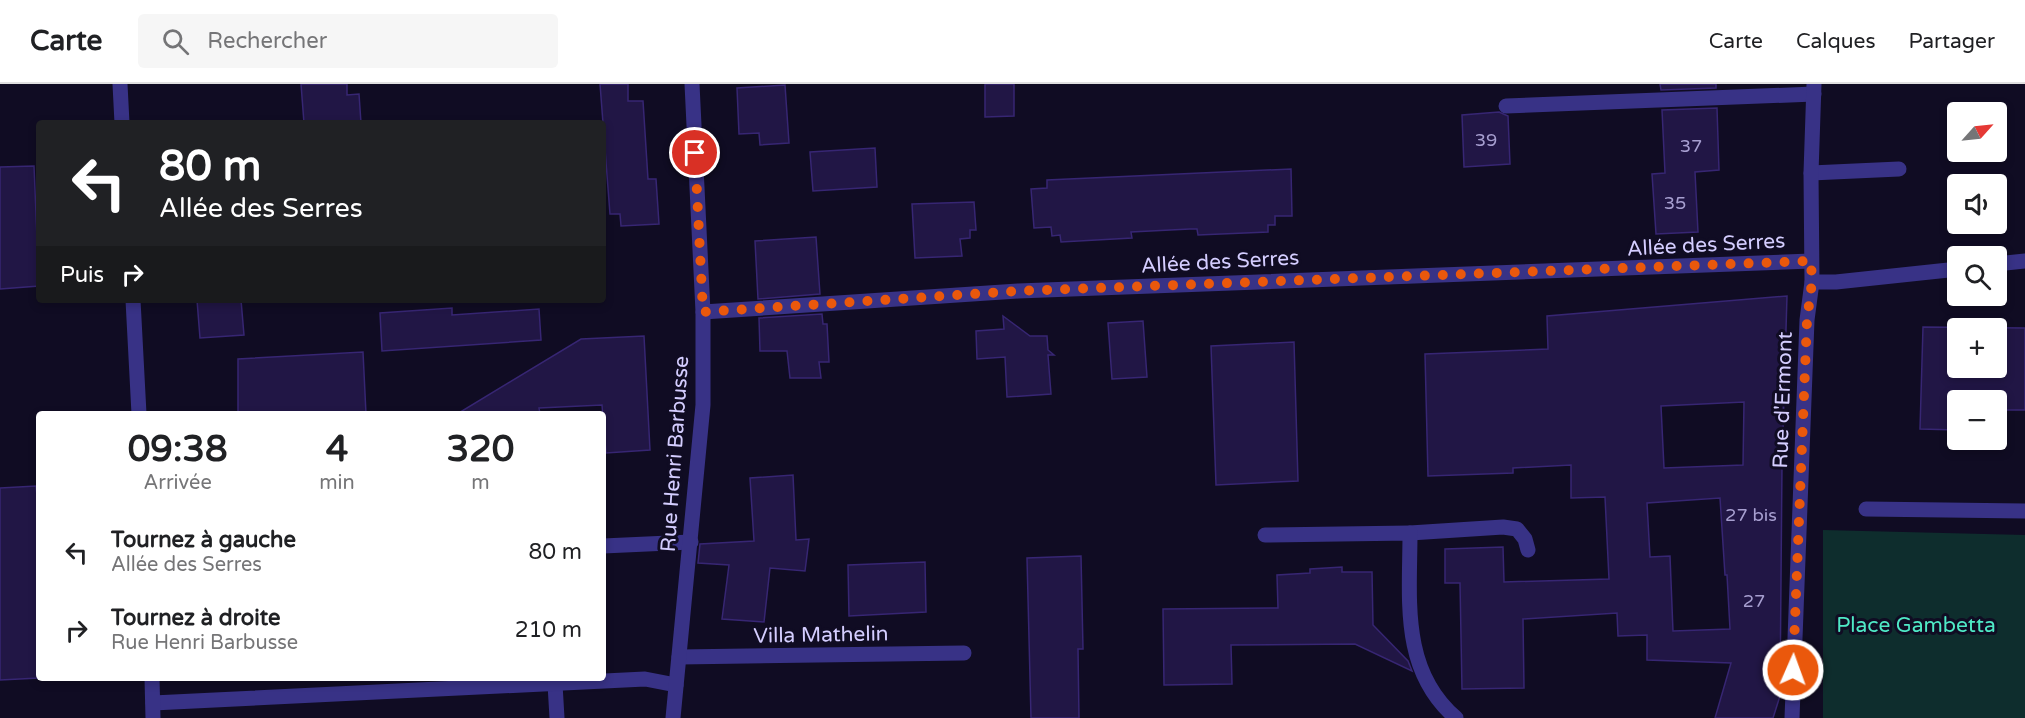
<!DOCTYPE html>
<html lang="fr">
<head>
<meta charset="utf-8">
<style>
  body { margin:0; font-family:"Varela Round",sans-serif; background:#f6f6f6; color:#202124; height:100vh; display:flex; flex-direction:column; font-size:22px; white-space:nowrap }
  * { box-sizing:border-box; margin:0 }
  p { font-size:20px; color:#757577 }
  .icon { flex:none; width:33px; height:33px; fill:none; stroke:currentColor; stroke-width:2; stroke-linecap:round; stroke-linejoin:round }
  .map { position:relative; flex:1; overflow:hidden }
  .side { position:absolute; left:36px; top:327px; width:570px; height:270px; display:flex; flex-direction:column; background:#fff; border-radius:6px; box-shadow:0 3px 9px #0003 }
  .side>* { flex:none }
  .guide { position:absolute; left:36px; top:36px; width:570px; height:183px; border-radius:6px; box-shadow:0 3px 9px #0003; background:#202124; color:#fff; overflow:hidden }
  .needle { width:39px; rotate:63deg }
  .fabs { position:absolute; left:1947px; top:18px; display:grid; gap:12px }
  .fabs a { display:grid; place-items:center; width:60px; height:60px; border-radius:6px; background:#fff; box-shadow:0 3px 9px #0003; font-size:30px }
  .pin { position:absolute; display:grid; place-items:center; width:51px; height:51px; color:#fff; margin:-26px; border:3px solid #fff; border-radius:50%; box-shadow:0 2px 6px #0007 }
  .me { position:absolute; width:66px; margin:-33px; rotate:2deg; stroke-linejoin:round; filter:drop-shadow(0 0 4px #0008) }
  .turn { display:flex; align-items:center; gap:21px; height:126px; padding:0 24px; font-size:27px }
  .turn .icon { width:78px; height:78px; stroke-width:2.5 }
  .turn b { display:block; font-size:42px; line-height:51px }
  .then { display:flex; align-items:center; height:57px; padding:0 24px; background:#0003; gap:12px; font-size:22px }
  .eta { display:flex; justify-content:space-evenly; align-items:center; height:102px; text-align:center }
  .eta b { font-size:36px; font-weight:700; line-height:42px }
  ul { padding:0; list-style:none }
  li { display:flex; align-items:center; gap:18px; height:78px; padding:0 24px }
  li div { flex:1 }
  li b { display:block; font-size:22px }
  li em { font-style:normal }
  header { display:flex; align-items:center; gap:36px; box-sizing:border-box; height:84px; padding:0 30px; background:#fff; border-bottom:2px solid #e0e0e0 }
  header strong { font-size:28px }
  nav { display:flex; gap:33px; margin-inline-start:auto; font-size:21px }
  .search { width:420px; height:54px; background:#f6f6f6; display:flex; align-items:center; gap:15px; box-sizing:border-box; padding:0 21px; border-radius:6px; color:#757577; font-size:22px }
  .map>svg:first-child { display:block }
  .green { fill:#0e2d2d }
  .building { fill:#211645; stroke:#372673; stroke-width:1.5; fill-rule:evenodd }
  .lines { fill:none; stroke-linecap:round; stroke-linejoin:round }
  .lane { stroke:#383286; stroke-width:15 }
  .street { stroke:#383286; stroke-width:15 }
  .route { stroke:#ea580c; stroke-width:10; stroke-dasharray:0 18 }
  .labels { text-anchor:middle; dominant-baseline:central; stroke-width:6; stroke-linejoin:round; paint-order:stroke }
  .number-label { font-size:18px; fill:#a79fd0 }
  .street-label { font-size:21px; fill:#d4cdff; stroke:#100c23 }
  .park-label { font-size:21px; fill:#4fe9c6; stroke:#100c23 }
</style>
</head>
<body>
<header>
<strong>Carte</strong>
<div class="search"><svg class="icon" aria-label="search" viewBox="0 0 24 24"><circle cx="10" cy="10" r="6"/><path d="M15 15l6 6"/></svg>Rechercher</div>
<nav><a>Carte</a><a>Calques</a><a>Partager</a></nav>
</header>
<div class="map">
<svg width="2025" height="634" viewBox="0 0 2025 634">
  <rect width="100%" height="100%" fill="#100c23"/>
  <path class="green" d="M1823 446 2025 451V634H1823Z"/>
  <g class="building">
    <path d="M301 0H347V11L359 10 361 39H304Z"/>
    <path d="M600 0H628V17H643L648 95H656L659 140 621 142 620 130H610Z"/>
    <path d="M985 0H1014V32L985 33Z"/>
    <path d="M1660 0H1716V4L1661 6Z"/>
    <path d="M785 1 789 59 760 61 759 49 739 50 737 4Z"/>
    <path d="M1717 24 1719 86 1695 88 1698 148 1656 150 1652 90 1665 89 1662 26Z"/>
    <path d="M1499 28 1508 32 1510 80 1464 83 1462 31Z"/>
    <path d="M875 64 877 103 813 107 810 68Z"/>
    <path d="M34 82 39 202 0 205V83Z"/>
    <path d="M1291 85 1292 132H1275V141H1268V148L1198 151 1197 145H1190L1131 148 1132 154 1061 158 1060 151 1052 152 1051 143 1034 144 1031 105 1047 104V96Z"/>
    <path d="M974 118 976 146H970V154L960 155 962 172 915 174 912 120Z"/>
    <path d="M816 153 820 210 758 215 755 157Z"/>
    <path d="M1787 212 1782 380 1780 612 1773 634H1715L1731 579 1647 576V551L1618 552 1617 529 1523 535 1524 604 1462 605 1460 499H1445V465L1503 463 1504 498 1609 495 1605 413 1571 414V381L1513 384V389L1428 392 1425 270 1548 265 1547 232ZM1744 318 1743 381 1664 384 1661 322ZM1720 414 1725 491H1727L1730 545 1673 547 1670 472 1650 473 1647 419Z"/>
    <path d="M197 216H241L244 251 200 254Z"/>
    <path d="M452 224V231L539 225 541 256 382 267 380 229Z"/>
    <path d="M822 230 823 240H827L829 278H819L821 294H790L787 267H760L759 234Z"/>
    <path d="M1003 232 1030 252H1047L1048 266 1054 271H1048L1051 310 1007 313 1005 273 977 275 976 247 1004 245Z"/>
    <path d="M1143 237 1147 293 1112 295 1108 239Z"/>
    <path d="M1923 243 2025 244V326H1996V316H1958V346L1920 345ZM1958 244H1996V284H1958Z"/>
    <path d="M644 252 650 366 606 369 602 321 539 324 540 330H457L581 255Z"/>
    <path d="M1294 258 1298 397 1216 401 1211 262Z"/>
    <path d="M363 268 366 330H238V275Z"/>
    <path d="M793 391 796 456 809 455 805 487 770 484 764 538 722 535 729 481 698 479 700 460 754 457 750 394Z"/>
    <path d="M36 402 39 432V594L0 596V404Z"/>
    <path d="M1081 472 1083 565H1078L1079 634H1031L1027 474Z"/>
    <path d="M925 478 926 528 849 532 848 481Z"/>
    <path d="M1342 483V488H1372L1373 541 1408 577 1412 587 1355 560 1231 561 1232 600 1164 601 1163 525 1278 524 1277 491 1310 489V485Z"/>
  </g>
  <g class="lines">
    <g class="lane">
      <path d="M1506 22 1814 10"/>
      <path d="M1811 89 1899 85"/>
      <path d="M703 228 1018 207 1811 177"/>
      <path d="M1866 425 2025 427"/>
      <path d="M555 600 557 634"/>
      <path d="M153 619 645 595 676 601"/>
    </g>
    <g class="street">
      <path d="M120 0 122 39"/>
      <path d="M1996 180 2025 177"/>
      <path d="M1812 198H1836L1958 185"/>
      <path d="M133 216 139 330"/>
      <path d="M1410 449 1503 443 1517 445 1525 455 1528 466"/>
      <path d="M1265 451 1410 449C1410 515 1400 586 1456 634"/>
      <path d="M603 462 691 458"/>
      <path d="M679 573 964 569"/>
      <path d="M152 594 153 634"/>
      <path d="M673 634 703 321V228L692 0"/>
      <path d="M1792 634 1807 236 1812 198 1811 89 1814 0"/>
    </g>
  </g>
  <g class="lines">
    <path class="route" d="M695 69 703 228 1018 207 1811 177 1812 198 1807 236 1793 586"/>
  </g>
  <g class="labels">
    <g class="number-label">
      <text x="1486" y="56">39</text>
      <text x="1691" y="62">37</text>
      <text x="1675" y="119">35</text>
      <text x="1751" y="431">27 bis</text>
      <text x="1754" y="517">27</text>
    </g>
    <g class="street-label">
      <text transform="translate(1706 161) rotate(-3)">Allée des Serres</text>
      <text transform="translate(1220 178) rotate(-3)">Allée des Serres</text>
      <text transform="translate(1783 316) rotate(-88)">Rue d'Ermont</text>
      <text transform="translate(675 370) rotate(-86)">Rue Henri Barbusse</text>
      <text transform="translate(821 551) rotate(-1)">Villa Mathelin</text>
    </g>
    <g class="park-label">
      <text x="1916" y="541">Place Gambetta</text>
    </g>
  </g>
</svg>
<div class="fabs">
<a><svg class="needle" viewBox="-14 -14 28 28"><path d="M0-13l5 13h-10z" fill="#e53935"/><path d="M0 13l5-13h-10z" fill="#757577"/></svg></a>
<a><svg class="icon" aria-label="sound" viewBox="0 0 24 24"><path d="M4 9h4l5-4v14l-5-4H4zM17 9q2 3 0 6"/></svg></a>
<a><svg class="icon" aria-label="search" viewBox="0 0 24 24"><circle cx="10" cy="10" r="6"/><path d="M15 15l6 6"/></svg></a>
<a>+</a>
<a>−</a>
</div>
<div class="pin" style="left:695px;top:69px;background:#d93025"><svg class="icon" aria-label="arrive" viewBox="0 0 24 24"><path d="M6 21V4h12l-3 4 3 4H6"/></svg></div>
<svg class="me" style="left:1793px;top:586px" viewBox="-20 -20 40 40"><circle r="17" fill="#ea580c" stroke="#fff" stroke-width="3"/><path d="M0-11L8 9 0 5-8 9z" fill="#fff"/></svg>
<div class="guide">
<div class="turn"><svg class="icon" aria-label="left" viewBox="0 0 24 24"><path d="M17 20v-9H6M10 6l-5 5 5 5"/></svg><div><b>80 m</b>Allée des Serres</div></div>
<div class="then">Puis<svg class="icon" aria-label="right" viewBox="0 0 24 24"><path d="M7 20v-9h11M14 6l5 5-5 5"/></svg></div>
</div>
<section class="side">
<div class="eta">
<div><b>09:38</b><p>Arrivée</p></div>
<div><b>4</b><p>min</p></div>
<div><b>320</b><p>m</p></div>
</div>
<ul>
<li><svg class="icon" aria-label="left" viewBox="0 0 24 24"><path d="M17 20v-9H6M10 6l-5 5 5 5"/></svg><div><b>Tournez à gauche</b><p>Allée des Serres</p></div><em>80 m</em></li>
<li><svg class="icon" aria-label="right" viewBox="0 0 24 24"><path d="M7 20v-9h11M14 6l5 5-5 5"/></svg><div><b>Tournez à droite</b><p>Rue Henri Barbusse</p></div><em>210 m</em></li>
</ul>
</section>
</div>
</body>
</html>
